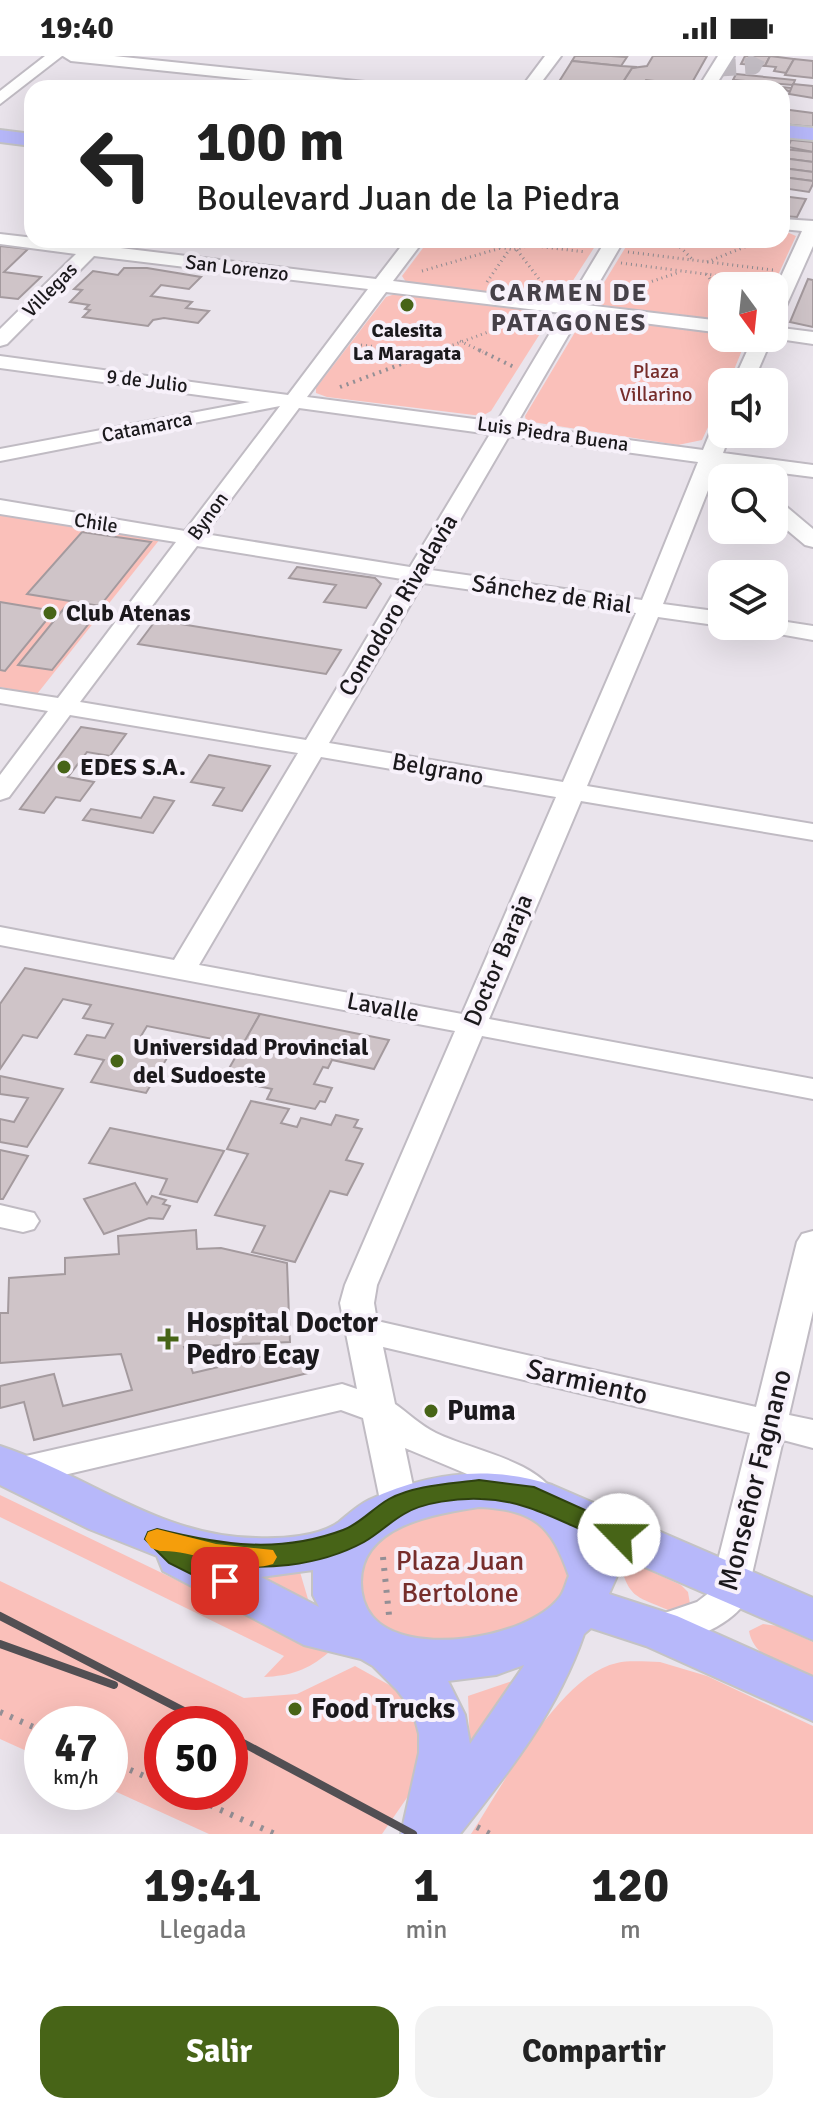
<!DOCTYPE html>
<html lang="es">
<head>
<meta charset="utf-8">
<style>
  body { margin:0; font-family:Signika,sans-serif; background:#f2f2f2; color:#222; height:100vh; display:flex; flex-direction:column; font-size:30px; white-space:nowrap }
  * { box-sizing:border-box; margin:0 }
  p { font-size:26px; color:#767676 }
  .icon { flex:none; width:44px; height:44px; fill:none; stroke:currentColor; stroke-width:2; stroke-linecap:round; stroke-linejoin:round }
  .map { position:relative; height:1778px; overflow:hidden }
  .sheet { display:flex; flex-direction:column; background:#fff; flex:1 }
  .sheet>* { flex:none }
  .top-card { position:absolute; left:24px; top:24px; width:766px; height:168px; border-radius:24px; box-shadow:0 8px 32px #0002; background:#fff; color:#222; overflow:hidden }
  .needle { width:52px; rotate:165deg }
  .controls { position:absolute; left:708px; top:216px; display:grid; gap:16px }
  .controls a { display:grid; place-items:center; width:80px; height:80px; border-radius:16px; background:#fff; box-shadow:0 8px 32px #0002; font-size:40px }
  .speed { position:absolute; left:24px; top:1650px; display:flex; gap:16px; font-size:40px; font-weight:700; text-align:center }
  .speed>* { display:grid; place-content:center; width:104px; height:104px; border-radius:50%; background:#fff; box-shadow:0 8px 32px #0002; line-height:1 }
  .speed small { font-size:20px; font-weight:400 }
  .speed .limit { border:12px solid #d22; background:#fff; color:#111 }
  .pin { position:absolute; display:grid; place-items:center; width:68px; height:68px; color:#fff; margin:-34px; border-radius:16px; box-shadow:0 4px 12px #0006 }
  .me { position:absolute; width:88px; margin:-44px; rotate:293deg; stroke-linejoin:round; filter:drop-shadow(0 0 6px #0008) }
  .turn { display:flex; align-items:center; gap:28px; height:168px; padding:0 40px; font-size:36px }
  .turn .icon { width:104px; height:104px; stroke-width:2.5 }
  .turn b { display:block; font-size:56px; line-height:68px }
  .eta { display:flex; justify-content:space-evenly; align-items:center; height:136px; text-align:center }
  .eta b { font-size:48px; font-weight:700; line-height:56px }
  .primary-button { display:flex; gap:16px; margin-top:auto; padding:16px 40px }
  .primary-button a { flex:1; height:92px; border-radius:24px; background:#476417; color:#fff; font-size:32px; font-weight:700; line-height:92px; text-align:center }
  .primary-button a+a { background:#f2f2f2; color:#222 }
  .status { display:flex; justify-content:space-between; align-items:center; height:56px; padding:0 40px; background:#fff; direction:ltr }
  .status svg { height:22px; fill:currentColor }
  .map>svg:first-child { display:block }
  .green { fill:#fac0ba; fill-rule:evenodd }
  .building { fill:#cfc4c8; stroke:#a49a9e; stroke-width:2 }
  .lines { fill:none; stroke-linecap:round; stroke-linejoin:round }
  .minor-tunnel { stroke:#c1bbc2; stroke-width:17; stroke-dasharray:17 9; stroke-linecap:butt }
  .minor-casing { stroke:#c0bbc3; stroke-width:4 }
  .major-casing { stroke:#c4c3c4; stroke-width:4 }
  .path-far2 { stroke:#948f95; stroke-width:3; stroke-dasharray:1 4; stroke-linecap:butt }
  .path-far1 { stroke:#948f95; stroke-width:4; stroke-dasharray:2 5; stroke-linecap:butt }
  .path { stroke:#948f95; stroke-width:6; stroke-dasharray:3 8; stroke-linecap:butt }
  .minor { fill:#fff; fill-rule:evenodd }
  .major { fill:#b7b8fa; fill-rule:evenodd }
  .rail { stroke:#524f53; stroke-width:8 }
  .route { fill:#476417; stroke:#2e410f; stroke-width:2 }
  .slow { fill:#f59e0b }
  .poi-dot { fill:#476417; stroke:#f7f1fa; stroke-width:3 }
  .labels { text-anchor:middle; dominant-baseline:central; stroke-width:8; stroke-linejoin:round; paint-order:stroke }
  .far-street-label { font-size:20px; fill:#1b191c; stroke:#f7f1fa }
  .far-poi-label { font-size:20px; font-weight:bold; fill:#1b191c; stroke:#f7f1fa }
  .far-park-label { font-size:20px; fill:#762d2b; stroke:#f7f1fa }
  .street-label { font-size:24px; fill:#1b191c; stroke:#f7f1fa }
  .poi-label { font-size:24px; font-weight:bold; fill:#1b191c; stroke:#f7f1fa; text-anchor:start }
  .far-district-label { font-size:26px; font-weight:bold; letter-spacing:2px; fill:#464148; stroke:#f7f1fa }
  .near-poi-label { font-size:28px; font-weight:bold; fill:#1b191c; stroke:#f7f1fa; text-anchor:start }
  .near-street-label { font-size:28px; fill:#1b191c; stroke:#f7f1fa }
  .near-park-label { font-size:28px; fill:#762d2b; stroke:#f7f1fa }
</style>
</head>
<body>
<div class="status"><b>19:40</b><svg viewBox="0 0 49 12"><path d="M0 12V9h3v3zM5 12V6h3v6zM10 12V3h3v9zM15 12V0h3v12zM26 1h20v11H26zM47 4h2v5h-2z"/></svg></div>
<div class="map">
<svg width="813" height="1778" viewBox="0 0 813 1778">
  <rect width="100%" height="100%" fill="#eae4ec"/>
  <g class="green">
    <path d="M782 174 796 180 773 230H722V266L596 248 594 243 630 184H782Z"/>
    <path d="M429 184H599L563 240 549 244 406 226 402 220Z"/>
    <path d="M398 237 540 254 549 257 550 262 491 355 482 360 327 341 316 337V332L386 241Z"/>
    <path d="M601 262 722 276V282H747L729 326H722V341L702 384 678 389 526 365 525 360 581 266Z"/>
    <path d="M0 459 160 483 37 638 0 631Z"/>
    <path d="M0 1439 328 1597C308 1614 290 1620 264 1621L284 1600 0 1461Z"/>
    <path d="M479 1448 520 1453 545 1465 573 1511 570 1530 539 1566 452 1591 390 1578 362 1554 358 1515 380 1481 414 1461Z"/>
    <path d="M618 1500 681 1529 688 1536 690 1548 673 1556C634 1539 629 1544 618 1500Z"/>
    <path d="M248 1516H300L310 1550Z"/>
    <path d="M0 1525 244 1642 297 1638 355 1610 402 1636 424 1671 413 1733 382 1778H209L110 1733V1668H42V1702L0 1683ZM162 1668H230V1736H162Z"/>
    <path d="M763 1568 778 1570 813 1586V1622C789 1611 754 1604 749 1575Z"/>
    <path d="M660 1606 707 1620 813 1670V1778H471C503 1730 559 1619 617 1607 630 1604 647 1606 660 1606Z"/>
    <path d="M518 1623 470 1690 468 1640Z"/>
  </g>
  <g class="building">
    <path d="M575 0H611L627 1 621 10 572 5Z"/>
    <path d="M653 0H707L689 32H670L673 27 646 24 641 32H619L632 12 647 10Z"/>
    <path d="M745 0H770L765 10 741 8Z"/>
    <path d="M770 0 794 3 786 17 774 15 776 11 765 10Z"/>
    <path d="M794 3 813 5V22L785 19Z"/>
    <path d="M572 5 621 10 637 11 632 12 619 32H555Z"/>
    <path d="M736 18 795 24 793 29 733 24Z"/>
    <path d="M733 24 761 29 792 32 790 36 782 32 729 30Z"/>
    <path d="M793 28 813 30V42L789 38Z"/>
    <path d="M782 53 813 57V71L782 68Z"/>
    <path d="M791 84 813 86V96L788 91Z"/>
    <path d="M783 93 813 96V106L782 102Z"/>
    <path d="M782 102 813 106V116L782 112Z"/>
    <path d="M782 112 813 116V125L782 121Z"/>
    <path d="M782 121 813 125V128L809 136 782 132Z"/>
    <path d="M782 140 806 143 797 161 782 160Z"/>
    <path d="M0 190 28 193 4 216 41 221 18 243 0 241Z"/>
    <path d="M124 212H147L201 221 189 233 161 229 151 240 192 246 186 252 209 255 198 267 164 262 153 264 148 270 83 261 90 254 85 253 89 249 70 246 82 234 74 233 93 215 118 219Z"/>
    <path d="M808 223 813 224V271L790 266Z"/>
    <path d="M82 476 151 486 100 550 27 538Z"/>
    <path d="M297 511 375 522 381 528 366 552 324 546 336 529 289 522Z"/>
    <path d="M0 546 54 555 5 615 0 614Z"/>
    <path d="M65 551 98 556 52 614 18 609Z"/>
    <path d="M156 564 341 594 326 618 138 588Z"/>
    <path d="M81 671 126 678 110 700 87 696 68 721 94 726 80 745 56 741 44 757 20 753Z"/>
    <path d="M209 699 270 710 242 755 213 749 224 732 191 726Z"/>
    <path d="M154 741 174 745 153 777 83 764 91 753 141 762Z"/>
    <path d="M25 912 260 958 243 989 147 970 132 995 167 1002 146 1037 91 1026 104 1004 75 998 87 979 105 982 113 968 83 962 91 949 63 943 37 982 23 979 0 1013V948Z"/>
    <path d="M260 958 389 984 374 1013 332 1004 328 1012 323 1011 314 1028 332 1032 325 1046 320 1045 315 1053 267 1043 272 1033 223 1023Z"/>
    <path d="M0 1020 63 1033 27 1091 0 1086V1063L14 1066 28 1042 0 1038Z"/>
    <path d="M251 1045 289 1053 281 1067 297 1071 301 1062 331 1069 336 1059 358 1064 354 1071 362 1073 346 1104 363 1108 347 1139 330 1135 295 1206 252 1196 265 1170 215 1159 248 1098 227 1093Z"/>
    <path d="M110 1072 224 1095 197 1146 160 1138 167 1123 89 1107Z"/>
    <path d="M0 1094 28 1100 3 1143H0Z"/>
    <path d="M135 1127 147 1148 152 1140 166 1144 163 1148 170 1150 163 1163 149 1162 104 1178 84 1143Z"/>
    <path d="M196 1174 197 1193 221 1192 287 1207 290 1286 184 1291 193 1317 302 1291 312 1316 34 1384 24 1346 0 1352V1330L54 1318 63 1350 132 1334 121 1298 0 1307V1257H8L9 1222 65 1218V1202L119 1198 118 1180Z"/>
  </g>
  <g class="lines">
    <path class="minor-tunnel" d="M719 12 753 10 758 0"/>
    <defs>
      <g id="minor">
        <path d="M45 0H62L0 48V35Z"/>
        <path d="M63 0H114L375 27 383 32H331L71 5Z"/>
        <path d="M545 0H561L537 32H521Z"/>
        <path d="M718 0H734L714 32H698Z"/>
        <path d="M782 163 813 165V190L783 257 774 263V236L802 175 782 173Z"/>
        <path d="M0 178 86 188 90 184H106L104 190 376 223 406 184H424L393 225 568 247 606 184H624L586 249 722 265V277L580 259 516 369 703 394 712 372 722 366V378H730L723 397 813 409V421L718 409 663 548 722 556V570L658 561 587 730 813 768V784L581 745 489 963 813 1023V1043L482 980 377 1229 374 1247 377 1265 756 1351 797 1186 802 1178 813 1175V1255L789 1359 813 1364V1392L783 1384 746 1544C733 1570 674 1595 647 1585L641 1574 647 1563 697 1546 710 1536 750 1377 383 1291 395 1348C408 1357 421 1370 436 1377 470 1394 537 1404 556 1440L551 1450 538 1454 525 1450 491 1428 405 1392 417 1449 412 1459 399 1463 386 1459 381 1449 363 1362 341 1354 17 1430 4 1426 0 1418 4 1406 17 1402 342 1328 357 1333 340 1247 345 1229 455 975 0 889V871L174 904 298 697 70 659 9 741 0 744V719L48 655 0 647V633L58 642 176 486 0 458V444L185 475 280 350 0 405V393L250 346 0 312V300L288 339 368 233 94 200 7 288 0 290V273L76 198 0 188ZM386 236 562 257 497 366 307 341ZM299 352 490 378 410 511 205 478ZM509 380 698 406 642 544 431 514ZM197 490 402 523 306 684 80 646ZM423 527 636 557 563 726 329 687ZM321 701 556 741 462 958 199 909Z"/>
        <path d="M774 271 813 276V288L772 282 753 326H733L753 282H774Z"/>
        <path d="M774 445 782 447 813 473V491L805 489 774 463Z"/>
        <path d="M774 564 813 570V584L762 575 758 570H774Z"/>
        <path d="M0 1149 34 1157 39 1165 34 1173 23 1176 0 1171Z"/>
      </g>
      <g id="major">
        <path d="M782 69 813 72V84L782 81Z"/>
        <path d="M0 74 32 78V90L0 86Z"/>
        <path d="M0 1390C88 1419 160 1481 256 1482 281 1483 319 1481 339 1466 349 1458 357 1450 369 1444 429 1416 489 1409 552 1429L813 1542V1584L608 1495 617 1520 609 1538 677 1560 813 1621V1665L646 1590 591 1572 584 1578C558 1654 509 1716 460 1778H401L419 1697V1678L413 1655 397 1634 373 1610 361 1603 304 1589 163 1515 157 1500 89 1473 0 1429ZM479 1451C534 1454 551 1468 569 1520 566 1526 564 1537 559 1542 528 1582 407 1603 372 1560 364 1550 361 1538 361 1526 361 1469 435 1458 479 1451ZM313 1514V1539L319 1551 261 1521ZM524 1609 523 1611 470 1688 465 1659 448 1625 496 1619Z"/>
      </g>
    </defs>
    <use href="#minor" class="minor-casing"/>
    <use href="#major" class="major-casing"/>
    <g class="path-far2">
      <path d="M483 184H502"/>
      <path d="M673 184 692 203"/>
      <path d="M499 186 500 191 514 194 527 190 522 184"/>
      <path d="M527 189 586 196"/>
      <path d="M517 194 545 231"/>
      <path d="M628 196 773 214"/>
      <path d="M707 206 762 184"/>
      <path d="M621 207 766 226"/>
      <path d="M422 215 501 192"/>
      <path d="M706 218 722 238"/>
      <path d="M487 226 509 194"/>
      <path d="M614 238 677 217"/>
      <path d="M460 285 483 296"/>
      <path d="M361 289 420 296"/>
      <path d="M434 296 518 265"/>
    </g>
    <g class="path-far1">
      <path d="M404 294 427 297"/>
      <path d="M479 294 516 312"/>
      <path d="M340 331 439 294"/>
    </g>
    <g class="path">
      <path d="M383 1501 389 1559"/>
      <path d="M0 1656 42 1675"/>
      <path d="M110 1705 162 1728"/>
      <path d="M180 1736 275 1778"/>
      <path d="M477 1771 490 1778"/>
    </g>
    <use href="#minor" class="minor"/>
    <use href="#major" class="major"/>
    <g class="rail">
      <path d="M0 1560 209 1668"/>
      <path d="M0 1588 114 1629"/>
      <path d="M230 1680 413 1778"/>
    </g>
  </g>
  <path class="route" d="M479 1424 534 1431 627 1473 631 1479 627 1486 619 1489C571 1473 533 1444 481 1443 459 1442 423 1446 404 1458 390 1466 378 1478 364 1486 320 1510 258 1517 209 1505L234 1518 237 1525 234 1532 225 1535 169 1507 145 1483 148 1476 157 1473C222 1489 279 1498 343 1474 360 1468 373 1452 389 1443 415 1429 450 1428 479 1424Z"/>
  <path class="slow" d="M157 1473 216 1488 273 1494 277 1501 273 1508C236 1520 196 1493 160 1495L151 1492 145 1483 148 1476Z"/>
  <g class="poi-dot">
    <circle cx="407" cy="249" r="8"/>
    <circle cx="50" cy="557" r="8"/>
    <circle cx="64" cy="711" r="8"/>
    <circle cx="117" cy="1005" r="8"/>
    <path d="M164 1271h8v8h8v8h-8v8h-8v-8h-8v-8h8z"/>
    <circle cx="431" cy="1355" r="8"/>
    <circle cx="295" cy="1653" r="8"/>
  </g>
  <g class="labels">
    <g class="far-street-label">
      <text transform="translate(237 212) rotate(7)">San Lorenzo</text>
      <text transform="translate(50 234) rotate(-45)">Villegas</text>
      <text transform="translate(147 325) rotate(7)">9 de Julio</text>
      <text transform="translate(147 371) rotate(-11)">Catamarca</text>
      <text transform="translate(553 378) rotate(8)">Luis Piedra Buena</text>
      <text transform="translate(208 460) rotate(-54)">Bynon</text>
      <text transform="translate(96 467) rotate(9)">Chile</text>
    </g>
    <g class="far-poi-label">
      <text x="407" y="274">Calesita<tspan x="407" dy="23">La Maragata</tspan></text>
    </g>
    <g class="far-park-label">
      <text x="656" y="315">Plaza<tspan x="656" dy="23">Villarino</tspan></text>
    </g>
    <g class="street-label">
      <text transform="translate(552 538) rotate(8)">Sánchez de Rial</text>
      <text transform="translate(398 549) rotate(-59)">Comodoro Rivadavia</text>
      <text transform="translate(438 713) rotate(10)">Belgrano</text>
      <text transform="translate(498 904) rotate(-67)">Doctor Baraja</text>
      <text transform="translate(383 951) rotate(11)">Lavalle</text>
    </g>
    <g class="poi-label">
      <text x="66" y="557">Club Atenas</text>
      <text x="80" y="711">EDES S.A.</text>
      <text x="133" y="991">Universidad Provincial<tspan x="133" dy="28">del Sudoeste</tspan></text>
    </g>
    <g class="far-district-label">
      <text x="569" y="237">CARMEN DE<tspan x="569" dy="30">PATAGONES</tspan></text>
    </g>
    <g class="near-poi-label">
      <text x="186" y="1267">Hospital Doctor<tspan x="186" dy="32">Pedro Ecay</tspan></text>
      <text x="447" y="1355">Puma</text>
      <text x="311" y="1653">Food Trucks</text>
    </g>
    <g class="near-street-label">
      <text transform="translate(587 1326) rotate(13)">Sarmiento</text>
      <text transform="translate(755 1424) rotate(-76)">Monseñor Fagnano</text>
    </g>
    <g class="near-park-label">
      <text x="460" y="1505">Plaza Juan<tspan x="460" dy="32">Bertolone</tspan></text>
    </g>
  </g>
</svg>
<div class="controls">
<a><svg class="needle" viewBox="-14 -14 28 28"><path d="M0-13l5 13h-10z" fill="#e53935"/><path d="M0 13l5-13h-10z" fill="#767676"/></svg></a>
<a><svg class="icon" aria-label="sound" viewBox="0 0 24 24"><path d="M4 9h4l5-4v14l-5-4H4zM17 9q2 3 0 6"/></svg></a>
<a><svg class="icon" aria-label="search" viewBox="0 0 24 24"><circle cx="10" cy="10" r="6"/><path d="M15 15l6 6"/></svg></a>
<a><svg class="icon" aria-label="layers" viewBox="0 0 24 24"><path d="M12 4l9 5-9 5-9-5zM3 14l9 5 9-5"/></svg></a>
</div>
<div class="speed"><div>47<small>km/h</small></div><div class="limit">50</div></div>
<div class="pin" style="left:225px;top:1525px;background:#d93025"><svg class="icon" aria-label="arrive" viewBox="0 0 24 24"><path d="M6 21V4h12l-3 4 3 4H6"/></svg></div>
<svg class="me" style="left:619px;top:1479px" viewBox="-20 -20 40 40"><circle r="19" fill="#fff"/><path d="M0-13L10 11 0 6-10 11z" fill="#476417"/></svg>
<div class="top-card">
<div class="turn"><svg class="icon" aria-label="left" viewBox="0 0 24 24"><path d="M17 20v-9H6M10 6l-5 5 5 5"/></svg><div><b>100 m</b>Boulevard Juan de la Piedra</div></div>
</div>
</div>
<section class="sheet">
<div class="eta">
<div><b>19:41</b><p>Llegada</p></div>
<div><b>1</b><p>min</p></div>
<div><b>120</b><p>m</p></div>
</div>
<div class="primary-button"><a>Salir</a><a>Compartir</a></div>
</section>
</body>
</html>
